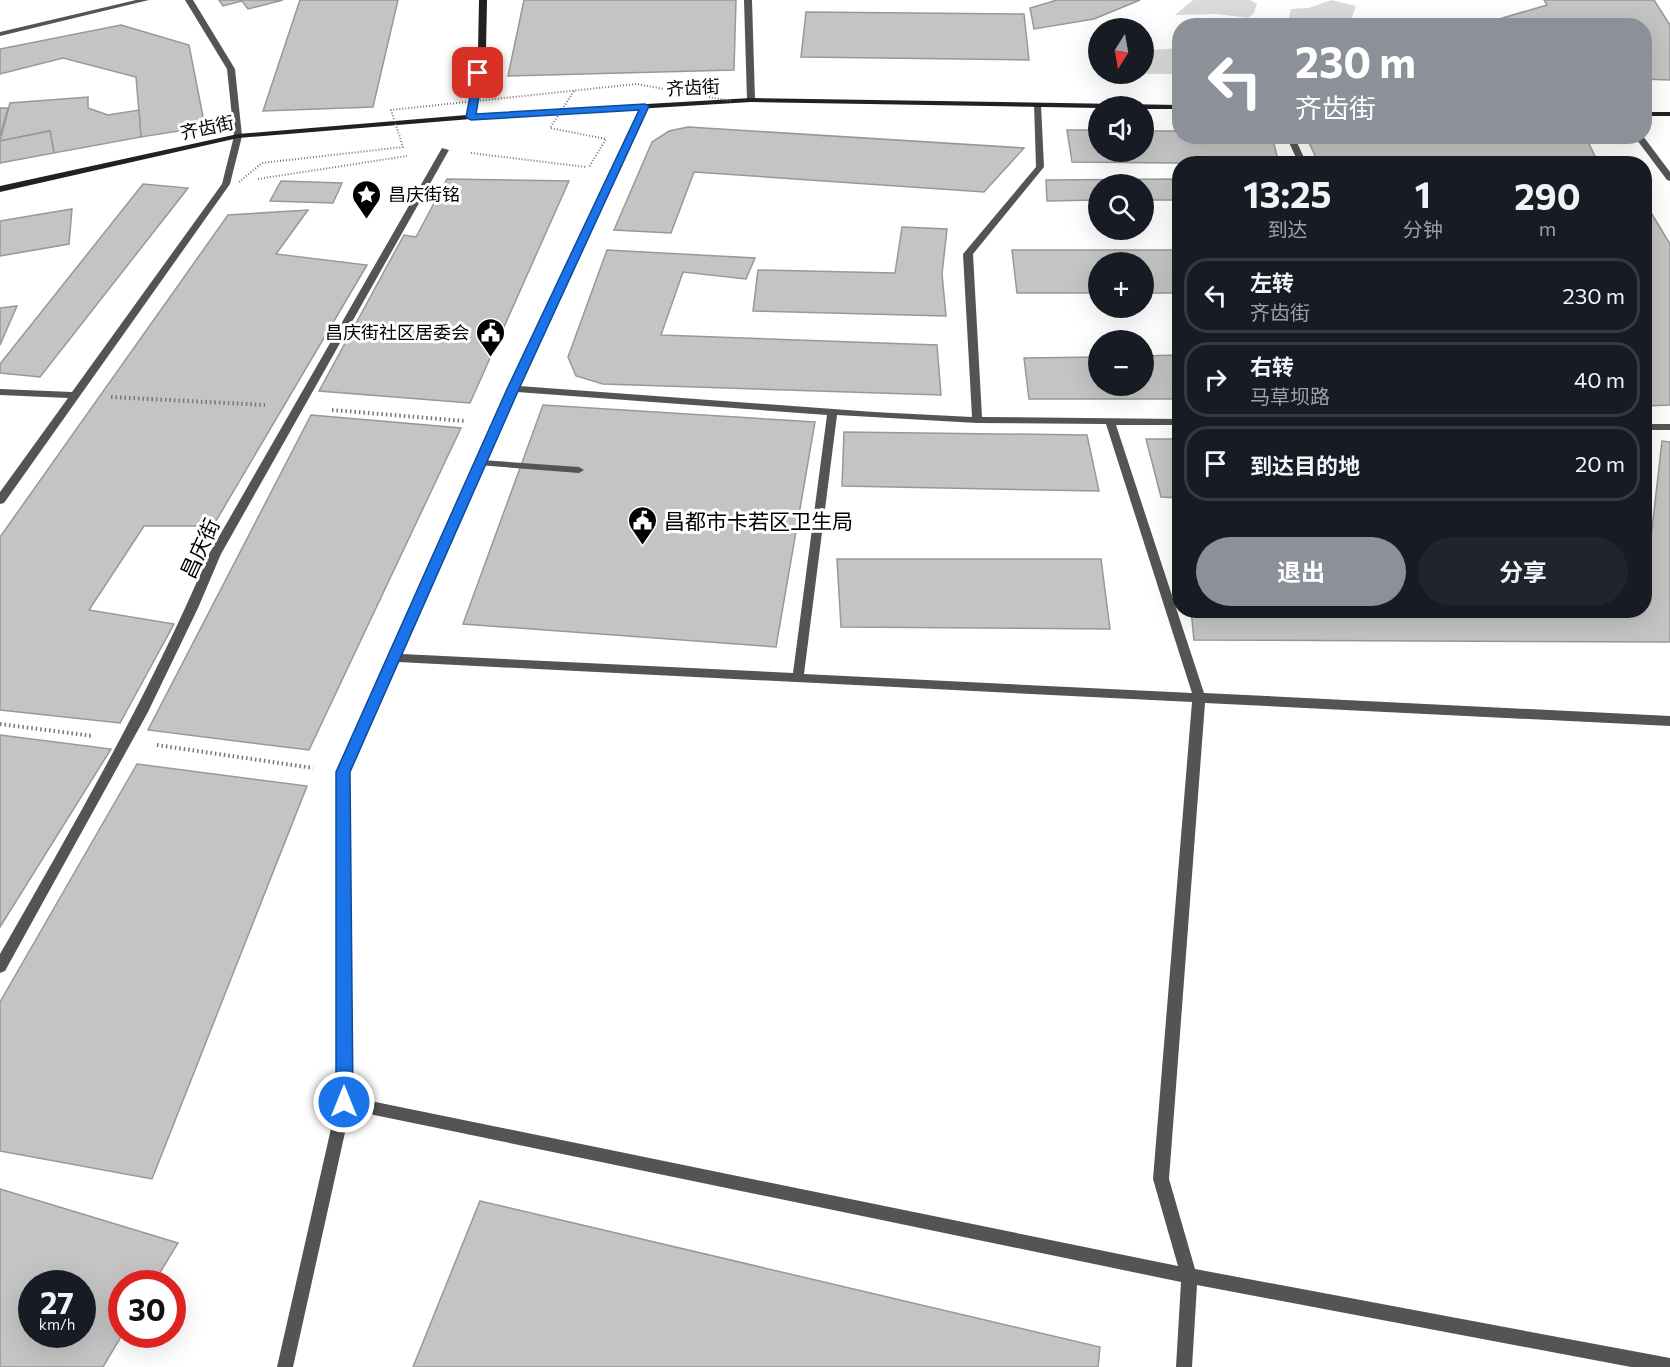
<!DOCTYPE html>
<html lang="zh">
<head>
<meta charset="utf-8">
<style>
  body { margin:0; font-family:Commissioner,"Noto Sans SC",sans-serif; background:#20242c; color:#f1f3f6; height:100vh; display:flex; flex-direction:column; font-size:22px; white-space:nowrap }
  * { box-sizing:border-box; margin:0 }
  p { font-size:20px; color:#9ea1a6 }
  .icon { flex:none; width:33px; height:33px; fill:none; stroke:currentColor; stroke-width:2; stroke-linecap:round; stroke-linejoin:round }
  .map { position:relative; flex:1; overflow:hidden }
  .sheet { position:absolute; left:1172px; top:156px; width:480px; height:462px; display:flex; flex-direction:column; background:#171b24; border-radius:24px; box-shadow:0 6px 24px #0002 }
  .sheet>* { flex:none }
  .guide { position:absolute; left:1172px; top:18px; width:480px; height:126px; border-radius:24px; box-shadow:0 6px 24px #0002; background:#8c9099; color:#fff; overflow:hidden }
  .needle { width:39px; rotate:191deg }
  .buttons { position:absolute; left:1088px; top:18px; display:grid; gap:12px }
  .buttons a { display:grid; place-items:center; width:66px; height:66px; border-radius:50%; background:#171b24; box-shadow:0 6px 24px #0002; font-size:30px }
  .speed { position:absolute; left:18px; top:1270px; display:flex; gap:12px; font-size:30px; font-weight:700; text-align:center }
  .speed>* { display:grid; place-content:center; width:78px; height:78px; border-radius:50%; background:#171b24; box-shadow:0 6px 24px #0002; line-height:1 }
  .speed small { font-size:15px; font-weight:400 }
  .speed .limit { border:9px solid #d22; background:#fff; color:#111 }
  .pin { position:absolute; display:grid; place-items:center; width:51px; height:51px; color:#fff; margin:-26px; border-radius:12px; box-shadow:0 3px 9px #0006 }
  .me { position:absolute; width:66px; margin:-33px; rotate:0deg; stroke-linejoin:round; filter:drop-shadow(0 0 4px #0008) }
  .turn { display:flex; align-items:center; gap:21px; height:126px; padding:0 24px; font-size:27px }
  .turn .icon { width:78px; height:78px; stroke-width:2.5 }
  .turn b { display:block; font-size:42px; line-height:51px }
  .eta { display:flex; justify-content:space-evenly; align-items:center; height:102px; text-align:center }
  .eta b { font-size:36px; font-weight:700; line-height:42px }
  .cta { display:flex; gap:12px; margin-top:auto; padding:12px 24px }
  .cta a { flex:1; height:69px; border-radius:36px; background:#8c9099; color:#fff; font-size:24px; font-weight:700; line-height:69px; text-align:center }
  .cta a+a { background:#20242c; color:#f1f3f6 }
  ul { padding:0; list-style:none }
  li { display:flex; align-items:center; gap:18px; height:75px; margin:0 12px 9px; padding:0 12px; border:3px solid #363941; border-radius:24px }
  li div { flex:1 }
  li b { display:block; font-size:22px }
  li em { font-style:normal }
  .map>svg:first-child { display:block }
  .green { fill:#dbdbdb }
  .building { fill:#c4c4c4; stroke:#989898; stroke-width:1.5; fill-rule:evenodd }
  .lines { fill:none; stroke-linecap:round; stroke-linejoin:round }
  .path-far1 { stroke:#767676; stroke-width:2; stroke-dasharray:1 2; stroke-linecap:butt }
  .path { stroke:#767676; stroke-width:4; stroke-dasharray:1.5 3; stroke-linecap:butt }
  .service { fill:#545454; fill-rule:evenodd }
  .pedestrian { fill:#545454; fill-rule:evenodd }
  .minor { fill:#545454; fill-rule:evenodd }
  .tertiary { fill:#545454; fill-rule:evenodd }
  .secondary { fill:#212121; fill-rule:evenodd }
  .path-bridge { stroke:#767676; stroke-width:2; stroke-dasharray:1 2; stroke-linecap:butt }
  .route { fill:#1a73e8; stroke:#114b97; stroke-width:1.5 }
  .labels { text-anchor:middle; dominant-baseline:central; stroke-width:6; stroke-linejoin:round; paint-order:stroke }
  .far-street-label { font-size:18px; fill:#000; stroke:#fff }
  .far-poi-label { font-size:18px; fill:#000; stroke:#fff; text-anchor:start }
  .poi-label { font-size:21px; fill:#000; stroke:#fff; text-anchor:start }
  .street-label { font-size:21px; fill:#000; stroke:#fff }
</style>
</head>
<body>
<div class="map">
<svg width="1670" height="1367" viewBox="0 0 1670 1367">
  <rect width="100%" height="100%" fill="#fff"/>
  <g class="green">
    <path d="M1193 0H1250L1257 4 1254 13 1248 18 1217 14 1175 15Z"/>
    <path d="M1331 0 1356 6 1349 25 1292 24 1289 17 1291 9 1309 8Z"/>
    <path d="M1179 48V74H1129H1143V53L1152 50Z"/>
  </g>
  <g class="building">
    <path d="M219 0H283L248 9 242 1 223 6Z"/>
    <path d="M300 0H398L373 107 263 111Z"/>
    <path d="M524 0H736L734 70 508 76Z"/>
    <path d="M1057 0H1140L1094 19 1034 29 1030 8Z"/>
    <path d="M1544 0H1654L1670 25V80L1644 79V26H1387L1385 21 1482 24 1547 5Z"/>
    <path d="M806 12 1024 14 1029 60 801 57Z"/>
    <path d="M121 25 189 45 205 127 141 137 136 77 63 58 0 74V49Z"/>
    <path d="M88 97V108L108 115 139 110 141 137 54 153 50 131 0 141 10 103Z"/>
    <path d="M0 108H8L0 136Z"/>
    <path d="M688 127 1024 148 984 192 694 172 671 233 614 230 652 142 669 131Z"/>
    <path d="M1067 130H1098V152H1143V131H1179V136H1272L1279 164 1072 162Z"/>
    <path d="M50 131 54 153 0 163V141Z"/>
    <path d="M1306 136H1585L1598 162 1319 164Z"/>
    <path d="M447 179 569 181 470 403 319 391 404 235 416 237Z"/>
    <path d="M1179 179V200H1143V184H1098V200L1047 201 1046 180Z"/>
    <path d="M281 181 342 183 333 203 270 201Z"/>
    <path d="M143 184 188 188 40 377 0 373V364Z"/>
    <path d="M1644 201 1670 244V405L1644 406Z"/>
    <path d="M72 209 69 244 0 256V221Z"/>
    <path d="M308 210 276 254 367 265 213 526H144L89 610 174 624 120 723 0 710V537L228 215Z"/>
    <path d="M902 227 947 229 942 274 946 316 753 311 758 270 895 273Z"/>
    <path d="M607 250 755 258 746 279 683 272 661 335 937 345 941 395 603 384 576 376 568 357Z"/>
    <path d="M1012 250H1179V293H1143V262H1098V293H1017Z"/>
    <path d="M17 306 0 345V308Z"/>
    <path d="M1179 355V399H1029L1024 358 1098 357V386H1143V356Z"/>
    <path d="M543 405 815 422 776 647 463 624Z"/>
    <path d="M311 415 461 428 309 750 148 730Z"/>
    <path d="M844 432 1087 435 1099 491 842 486Z"/>
    <path d="M1146 439H1179V498L1161 497Z"/>
    <path d="M1662 441 1670 442V642L1194 640 1191 610H1644V564H1648Z"/>
    <path d="M837 559H1101L1110 629 841 627Z"/>
    <path d="M0 735 111 749 0 927Z"/>
    <path d="M137 764 307 786 152 1179 0 1151V1002Z"/>
    <path d="M0 1189 178 1243 153 1284H122V1335L103 1367H0ZM32 1284H82V1335H32Z"/>
    <path d="M480 1201 1100 1347 1098 1367H413Z"/>
  </g>
  <g class="lines">
    <g class="path-far1">
      <path d="M471 153 586 167"/>
      <path d="M258 179 407 156"/>
    </g>
    <g class="path">
      <path d="M111 397 265 405"/>
      <path d="M332 410 465 421"/>
      <path d="M0 724 93 736"/>
      <path d="M157 745 313 768"/>
    </g>
    <path class="service" d="M482 460 579 467 584 470 579 473 478 465 477 463Z"/>
    <path class="pedestrian" d="M442 148 449 150 221 554 198 608 148 712 5 971 0 973V954C75 823 150 693 209 554Z"/>
    <g class="minor">
      <path d="M136 0H149L0 36V32Z"/>
      <path d="M185 0H193L235 69 242 136 230 184 4 503 0 504V492L68 398 0 395V389L72 392 222 184 234 136 227 69Z"/>
      <path d="M744 0H752L755 100 751 102 747 100Z"/>
      <path d="M1034 103 1041 105 1044 167 973 254 982 417 1179 419V425H1116L1204 693 1670 716V726L1205 703 1169 1179 1195 1269 1670 1358V1367H1631L1197 1285 1192 1367H1176L1181 1282 350 1110 293 1367H277L337 1102V773L508 389 641 107 645 105 649 107 519 386 874 412 972 417 963 254 1036 167ZM517 392 827 415 793 673 402 654ZM837 415 977 423 1106 424 1192 693 804 674ZM398 662 1192 702 1153 1179 1178 1266 351 1097 349 773Z"/>
      <path d="M1286 136H1294L1307 164H1299Z"/>
      <rect x="1644" y="424" width="26" height="6"/>
    </g>
    <path class="tertiary" d="M1634 136H1643L1670 172V181L1667 180Z"/>
    <g class="secondary">
      <path d="M479 0H487L486 51 475 114 751 98 1179 105V109H1143V106H1098V108L751 102 471 119 238 138 0 192V186L238 134 467 115 478 51Z"/>
      <rect x="1644" y="112" width="26" height="4"/>
    </g>
    <g class="path-bridge">
      <path d="M574 91 550 128 606 139 589 167"/>
      <path d="M239 182 262 163 403 147 391 110 636 84 732 101"/>
    </g>
  </g>
  <path class="route" d="M475 71 483 73 476 114 645 104 649 106 519 389 350 772 353 1102 350 1108 344 1110 338 1108 336 1102V772L507 389 639 110 471 120 466 117Z"/>
  <defs>
    <symbol id="sight-pin" viewBox="-11 -11 22 30"><path d="M0 17L-7.5 6A9.5 9.5 0 1 1 7.5 6Z" fill="#000" stroke="#fff"/><path d="M0-6L1.8-2.2L6-1.7L2.9 1.2L3.7 5.4L0 3.3L-3.7 5.4L-2.9 1.2L-6-1.7L-1.8-2.2Z" fill="#fff"/></symbol>
    <symbol id="civic-pin" viewBox="-11 -11 22 30"><path d="M0 17L-7.5 6A9.5 9.5 0 1 1 7.5 6Z" fill="#000" stroke="#fff"/><path d="M-.6-6.5H3V-4.5H.6V-3L4-1V1h2V6H-6V1h2V-1L-.6-3ZM-1.2 2.5V6h2.4V2.5Z" fill="#fff"/></symbol>
  </defs>
  <g fill-rule="evenodd">
    <use href="#sight-pin" x="350" y="178" width="33" height="45"/>
    <use href="#civic-pin" x="474" y="316" width="33" height="45"/>
    <use href="#civic-pin" x="626" y="504" width="33" height="45"/>
  </g>
  <g class="labels">
    <g class="far-street-label">
      <text transform="translate(693 87) rotate(-3)">齐齿街</text>
      <text transform="translate(207 127) rotate(-12)">齐齿街</text>
    </g>
    <g class="far-poi-label">
      <text x="388" y="194">昌庆街铭</text>
      <text x="469" y="332" text-anchor="end">昌庆街社区居委会</text>
    </g>
    <g class="poi-label">
      <text x="664" y="520">昌都市卡若区卫生局</text>
    </g>
    <g class="street-label">
      <text transform="translate(199 548) rotate(-65)">昌庆街</text>
    </g>
  </g>
</svg>
<div class="buttons">
<a><svg class="needle" viewBox="-14 -14 28 28"><path d="M0-13l5 13h-10z" fill="#e53935"/><path d="M0 13l5-13h-10z" fill="#9ea1a6"/></svg></a>
<a><svg class="icon" aria-label="sound" viewBox="0 0 24 24"><path d="M4 9h4l5-4v14l-5-4H4zM17 9q2 3 0 6"/></svg></a>
<a><svg class="icon" aria-label="search" viewBox="0 0 24 24"><circle cx="10" cy="10" r="6"/><path d="M15 15l6 6"/></svg></a>
<a>+</a>
<a>−</a>
</div>
<div class="speed"><div>27<small>km/h</small></div><div class="limit">30</div></div>
<div class="pin" style="left:478px;top:73px;background:#d93025"><svg class="icon" aria-label="arrive" viewBox="0 0 24 24"><path d="M6 21V4h12l-3 4 3 4H6"/></svg></div>
<svg class="me" style="left:344px;top:1102px" viewBox="-20 -20 40 40"><circle r="17" fill="#1a73e8" stroke="#fff" stroke-width="3"/><path d="M0-11L8 9 0 5-8 9z" fill="#fff"/></svg>
<div class="guide">
<div class="turn"><svg class="icon" aria-label="left" viewBox="0 0 24 24"><path d="M17 20v-9H6M10 6l-5 5 5 5"/></svg><div><b>230 m</b>齐齿街</div></div>
</div>
<section class="sheet">
<div class="eta">
<div><b>13:25</b><p>到达</p></div>
<div><b>1</b><p>分钟</p></div>
<div><b>290</b><p>m</p></div>
</div>
<ul>
<li><svg class="icon" aria-label="left" viewBox="0 0 24 24"><path d="M17 20v-9H6M10 6l-5 5 5 5"/></svg><div><b>左转</b><p>齐齿街</p></div><em>230 m</em></li>
<li><svg class="icon" aria-label="right" viewBox="0 0 24 24"><path d="M7 20v-9h11M14 6l5 5-5 5"/></svg><div><b>右转</b><p>马草坝路</p></div><em>40 m</em></li>
<li><svg class="icon" aria-label="arrive" viewBox="0 0 24 24"><path d="M6 21V4h12l-3 4 3 4H6"/></svg><div><b>到达目的地</b></div><em>20 m</em></li>
</ul>
<div class="cta"><a>退出</a><a>分享</a></div>
</section>
</div>
</body>
</html>
